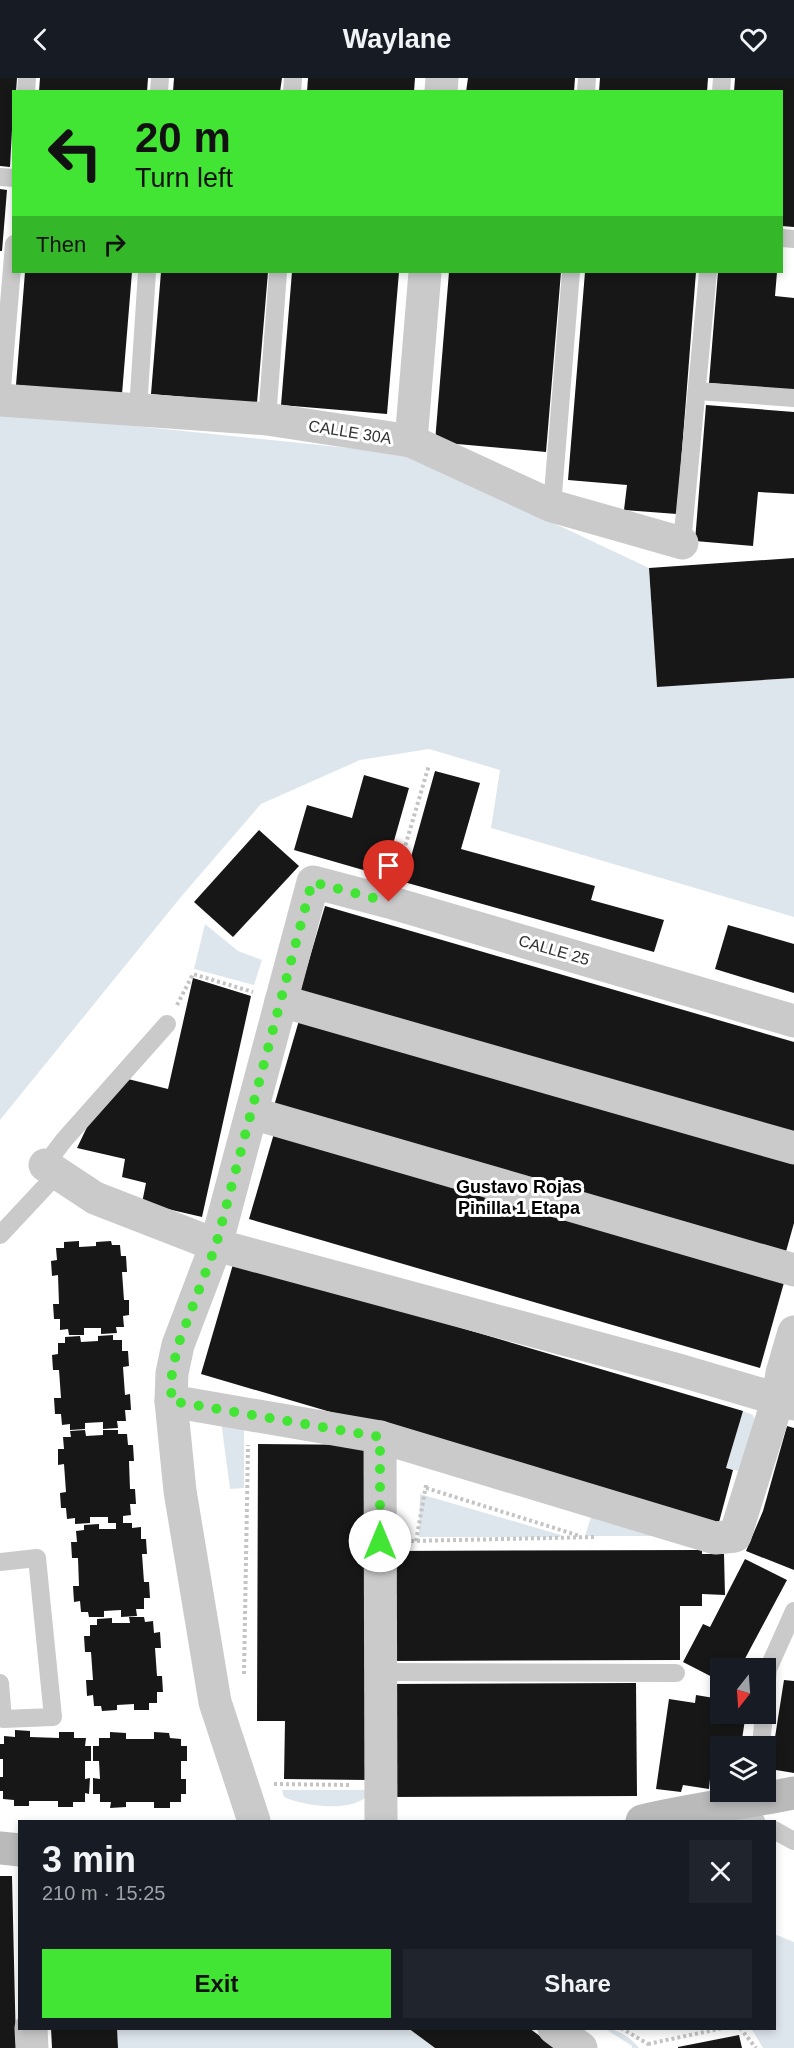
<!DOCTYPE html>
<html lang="en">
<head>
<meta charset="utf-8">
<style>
  body { margin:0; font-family:Arial,sans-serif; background:#20242c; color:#f1f3f6; height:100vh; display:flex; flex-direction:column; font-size:22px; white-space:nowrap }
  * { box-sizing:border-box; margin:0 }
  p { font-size:20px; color:#9ea1a6 }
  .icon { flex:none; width:33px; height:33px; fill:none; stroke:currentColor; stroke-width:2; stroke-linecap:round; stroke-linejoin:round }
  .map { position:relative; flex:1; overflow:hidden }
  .panel { position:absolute; left:18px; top:1742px; width:758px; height:210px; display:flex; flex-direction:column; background:#171b24; border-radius:0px; box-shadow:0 3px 9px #0003 }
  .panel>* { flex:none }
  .guide { position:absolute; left:12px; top:12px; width:771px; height:183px; border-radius:0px; box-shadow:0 3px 9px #0003; background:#42e533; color:#111; overflow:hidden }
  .needle { width:39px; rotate:197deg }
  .buttons { position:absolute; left:710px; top:1580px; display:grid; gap:12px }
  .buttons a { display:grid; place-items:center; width:66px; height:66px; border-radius:0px; background:#171b24; box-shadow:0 3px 9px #0003; font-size:30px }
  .pin { position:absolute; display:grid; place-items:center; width:51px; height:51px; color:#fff; margin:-62px -26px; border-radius:50% 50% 50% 0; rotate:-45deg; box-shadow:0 0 6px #0007 }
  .pin .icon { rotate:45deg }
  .me { position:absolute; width:66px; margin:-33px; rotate:0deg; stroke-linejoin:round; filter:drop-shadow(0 0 4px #0008) }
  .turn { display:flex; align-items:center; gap:21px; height:126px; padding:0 24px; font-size:27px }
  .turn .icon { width:78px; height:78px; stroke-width:2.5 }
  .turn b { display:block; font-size:42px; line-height:51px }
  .then { display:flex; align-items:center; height:57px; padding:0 24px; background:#0003; gap:12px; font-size:22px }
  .round { display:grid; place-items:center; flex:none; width:63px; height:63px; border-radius:0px; background:#20242c }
  .summary { display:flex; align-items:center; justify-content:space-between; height:102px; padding:0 24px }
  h1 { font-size:36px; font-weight:800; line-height:45px }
  .primary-button { display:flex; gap:12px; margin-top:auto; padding:12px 24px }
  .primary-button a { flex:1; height:69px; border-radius:0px; background:#42e533; color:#111; font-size:24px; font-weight:800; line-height:69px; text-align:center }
  .primary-button a+a { background:#20242c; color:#f1f3f6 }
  header { display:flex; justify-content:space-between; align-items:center; height:78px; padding:0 24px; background:#171b24; font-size:27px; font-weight:800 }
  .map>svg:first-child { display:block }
  .green { fill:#dee6ed }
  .building { fill:#171717 }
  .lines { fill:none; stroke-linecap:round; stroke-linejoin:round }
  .path { stroke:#c4c4c4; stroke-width:4; stroke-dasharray:3 3; stroke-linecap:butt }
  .lane { stroke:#cacaca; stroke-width:18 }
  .street { stroke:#cacaca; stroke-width:33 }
  .secondary { stroke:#bababa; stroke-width:33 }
  .route { stroke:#42e533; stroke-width:10; stroke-dasharray:0 18 }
  .labels { text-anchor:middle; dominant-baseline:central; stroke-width:6; stroke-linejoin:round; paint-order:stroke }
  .street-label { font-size:16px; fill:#303030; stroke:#fff }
  .neighbourhood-label { font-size:18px; font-weight:bold; fill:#000; stroke:#fff }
</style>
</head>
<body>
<header><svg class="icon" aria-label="back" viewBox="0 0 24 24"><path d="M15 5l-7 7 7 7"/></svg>Waylane<svg class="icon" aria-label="heart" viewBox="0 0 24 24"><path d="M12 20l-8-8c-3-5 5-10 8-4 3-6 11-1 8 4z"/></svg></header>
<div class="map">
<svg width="794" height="1970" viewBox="0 0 794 1970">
  <rect width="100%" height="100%" fill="#fff"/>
  <g class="green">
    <path d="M0 334 407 376 649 490 657 609 794 600V839L491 750 500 692 429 671 360 682 261 726 180 820 0 1042Z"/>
    <path d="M205 846 238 873 262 882 254 907 194 891Z"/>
    <path d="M743 1333 753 1337 756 1345 743 1394 726 1390Z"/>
    <path d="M221 1343 244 1344V1410L230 1411Z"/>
    <path d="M420 1416 561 1457 560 1459H419Z"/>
    <path d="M592 1436 654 1458H585Z"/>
    <path d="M282 1712H368L365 1720C346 1734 304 1728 284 1719Z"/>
    <path d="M774 1856 794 1864V1970H763L751 1950H774Z"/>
    <path d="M117 1950H408L435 1970H118Z"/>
    <path d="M604 1950C616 1950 633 1961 639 1970H632V1968Z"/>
  </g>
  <g class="building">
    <path d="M0 0H17L16 14H14L10 89 0 88Z"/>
    <path d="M40 0H148L147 14H39Z"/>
    <path d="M174 0H282L280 14H173Z"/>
    <path d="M308 0H415L414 14H307Z"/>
    <path d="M468 0H575L574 14H466Z"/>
    <path d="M600 0H708L707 14H599Z"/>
    <path d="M735 0H794V149L782 148V14H734Z"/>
    <path d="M0 111 7 112 2 173H0Z"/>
    <path d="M25 194H132L122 316 16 307Z"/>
    <path d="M161 194H268L257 325 151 316Z"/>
    <path d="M292 194H399L387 336 281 327Z"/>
    <path d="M449 194H561L546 374 435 364Z"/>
    <path d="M585 194H696L677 436 624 432 627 407 568 402Z"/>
    <path d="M718 194H777L775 218 794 220V312L709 305Z"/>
    <path d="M706 327 794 334V416L758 414 753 468 695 463Z"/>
    <path d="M794 480V600L657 609 649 490Z"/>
    <path d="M435 693 480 705 461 771 595 808 591 822 664 842 654 874 404 804Z"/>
    <path d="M364 697 409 710 384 798 294 772 307 727 352 740Z"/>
    <path d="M259 752 299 788 233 859 194 824Z"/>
    <path d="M325 828 794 964V1061L299 916Z"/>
    <path d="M728 847 794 866V915L715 891Z"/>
    <path d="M193 900 251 918 202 1139 142 1125 146 1105 122 1099 125 1081 77 1070 89 1045 128 1001 168 1011Z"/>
    <path d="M300 939 794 1083V1145L785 1177 274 1028Z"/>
    <path d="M275 1052 785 1201 760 1290 249 1141Z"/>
    <path d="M79 1163V1169L96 1168V1164L111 1163 112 1167H120L121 1178H126L127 1194H122L124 1222H129V1237L123 1238 124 1249H116L117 1255 101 1256V1250H84V1257H69L68 1251 60 1252V1241H54L53 1226H59L58 1197 52 1198 51 1183 57 1182 56 1170H64V1164Z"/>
    <path d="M234 1183 743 1333 726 1390 733 1392 718 1448 201 1296Z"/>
    <path d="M113 1257V1262H122V1273H128L129 1288 123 1289 125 1317 130 1316 131 1332H125L126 1343H117L118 1350 103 1351V1344L85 1345V1351L70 1352V1346L62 1347 61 1336H55L54 1320H61L59 1292H53L52 1277 58 1276V1265H65V1259L80 1258 81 1264 98 1263V1258Z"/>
    <path d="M787 1348 794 1350V1492L746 1473 763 1433Z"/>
    <path d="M85 1352 86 1358 103 1357V1352H118V1356H127L128 1367H133L134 1383H129L130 1411H135L136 1426H130L131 1437 123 1438V1445H132V1450L141 1449V1461H146L147 1476H142L144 1504H149L150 1520H144V1531H136L137 1538 121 1539V1532L104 1533V1539H89L88 1534H81L80 1523 74 1524 73 1508H79L78 1480H72L71 1464H77L76 1453 84 1452V1447L99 1446V1451H116V1445H108V1439H90V1445L75 1446V1440L67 1441 66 1430H61L60 1415 66 1414 64 1386 58 1387V1371H64L63 1359H71L70 1353Z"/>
    <path d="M258 1366 370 1367 368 1702 284 1701 285 1643H257Z"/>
    <path d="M702 1472V1476H724L725 1517 702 1516V1528H680V1582L389 1583 388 1473Z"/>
    <path d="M745 1481 787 1502 740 1590H720V1603L683 1584 703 1546 710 1549Z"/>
    <path d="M129 1539H144L145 1544 153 1543 154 1555 160 1554 161 1570H155L157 1598H162L163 1614H157V1625H149V1632H134V1626L117 1627V1632L102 1633 101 1628H94L93 1617 87 1618 86 1602H93L91 1574H85L84 1558H90V1547H97V1541L112 1540V1545H130Z"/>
    <path d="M784 1602 794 1603V1695L770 1691Z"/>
    <path d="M636 1605 637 1718 388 1719 386 1606Z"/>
    <path d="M696 1617 720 1621V1635H746L741 1668H720V1703L710 1701 709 1711 683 1707 681 1714 656 1711 669 1621 695 1625Z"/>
    <path d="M15 1652 30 1653V1659L59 1660V1654H74V1660H86L85 1668H91V1683H85V1701L90 1700 89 1716 85 1715V1724H73V1729H58V1723H29V1728H14V1722L3 1721V1713H0V1699H3V1681H0V1666H4V1658L15 1659Z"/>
    <path d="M110 1654 126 1655V1661H154V1654L169 1655 170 1660 181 1661V1668H187V1683H181V1701H186V1716H181V1724H170V1730H154V1724H126V1729L110 1730 111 1724H100V1716H93V1700L100 1701 99 1683H93V1668H99V1660H110Z"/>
    <path d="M0 1798H12L16 1970H0Z"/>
    <path d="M51 1950H117L118 1970H52Z"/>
    <path d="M408 1950H529L556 1970H435Z"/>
    <path d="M739 1957 742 1970H678V1969Z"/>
  </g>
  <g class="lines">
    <g class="path">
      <path d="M397 796 429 687"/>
      <path d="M177 927 193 896 253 914"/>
      <path d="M426 1410 580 1458"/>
      <path d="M411 1463 596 1459"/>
      <path d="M416 1463 426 1407"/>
      <path d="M244 1596 248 1367"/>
      <path d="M274 1706 350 1707"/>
      <path d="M621 1950 648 1966 649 1970"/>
      <path d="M740 1950 756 1970"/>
      <path d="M648 1966 723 1950"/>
    </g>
    <g class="lane">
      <path d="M26 14 27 0"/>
      <path d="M159 14 160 0"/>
      <path d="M292 14 293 0"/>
      <path d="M586 14 587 0"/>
      <path d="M721 14 722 0"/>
      <path d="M0 99 14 100"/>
      <path d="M782 160 794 161"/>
      <path d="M697 313 794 320"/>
      <path d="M1 322 14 166"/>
      <path d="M138 331 147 194"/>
      <path d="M267 341 278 194"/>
      <path d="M552 428 571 194"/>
      <path d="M682 465 708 194"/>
      <path d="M45 1087 64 1062 167 946"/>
      <path d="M0 1157 57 1096"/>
      <path d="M0 1484 37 1480 53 1639 3 1641 0 1605"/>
      <path d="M380 1594 676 1595"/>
      <path d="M765 1623 768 1591 794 1533"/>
      <path d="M761 1668 764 1635"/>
      <path d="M726 1732 756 1743"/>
      <path d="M774 1752 794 1763"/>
    </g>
    <g class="street">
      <path d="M441 14 442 0"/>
      <path d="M0 322 267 341 411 363 552 428 682 465"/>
      <path d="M411 363 425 194"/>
      <path d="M281 923 794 1070"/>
      <path d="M252 1035 794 1192"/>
      <path d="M45 1087 95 1120 216 1167 682 1293 794 1326"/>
      <path d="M171 1323 380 1359 715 1460 735 1458 778 1321 782 1295 794 1254"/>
      <path d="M380 1359 381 1743"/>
      <path d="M254 1743 215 1624 180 1413 171 1323 172 1295 178 1267 216 1167 313 804 389 824 794 943"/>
      <path d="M31 1950 32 1970"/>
      <path d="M554 1950 581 1970"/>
    </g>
    <g class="secondary">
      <path d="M642 1743C692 1731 743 1725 794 1715"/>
      <path d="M0 1770 20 1772"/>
    </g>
  </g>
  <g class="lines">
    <path class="route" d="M380 1463V1359L171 1323 172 1294 178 1267 216 1167 312 804 389 824"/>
  </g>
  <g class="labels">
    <g class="street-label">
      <text transform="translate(350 354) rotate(9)">CALLE 30A</text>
      <text transform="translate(554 872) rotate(16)">CALLE 25</text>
    </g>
    <g class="neighbourhood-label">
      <text x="519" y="1109">Gustavo Rojas<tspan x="519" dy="21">Pinilla 1 Etapa</tspan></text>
    </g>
  </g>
</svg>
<div class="buttons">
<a><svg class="needle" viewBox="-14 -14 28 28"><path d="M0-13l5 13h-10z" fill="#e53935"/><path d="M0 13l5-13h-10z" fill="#9ea1a6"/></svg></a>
<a><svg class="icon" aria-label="layers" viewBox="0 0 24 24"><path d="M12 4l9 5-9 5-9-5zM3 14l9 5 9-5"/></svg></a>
</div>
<div class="pin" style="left:389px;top:824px;background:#d93025"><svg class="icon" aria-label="arrive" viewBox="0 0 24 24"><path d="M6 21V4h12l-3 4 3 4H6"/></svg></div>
<svg class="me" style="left:380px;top:1463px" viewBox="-20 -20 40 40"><circle r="19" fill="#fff"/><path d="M0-13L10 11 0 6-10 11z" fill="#42e533"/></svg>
<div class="guide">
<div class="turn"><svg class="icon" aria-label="left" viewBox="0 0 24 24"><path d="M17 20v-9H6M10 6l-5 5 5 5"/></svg><div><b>20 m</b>Turn left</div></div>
<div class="then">Then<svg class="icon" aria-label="right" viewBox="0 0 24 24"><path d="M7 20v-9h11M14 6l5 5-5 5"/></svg></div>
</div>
<section class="panel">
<div class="summary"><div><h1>3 min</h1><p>210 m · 15:25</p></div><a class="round"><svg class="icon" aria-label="close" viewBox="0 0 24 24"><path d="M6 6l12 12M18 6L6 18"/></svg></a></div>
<div class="primary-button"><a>Exit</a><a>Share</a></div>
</section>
</div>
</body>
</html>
